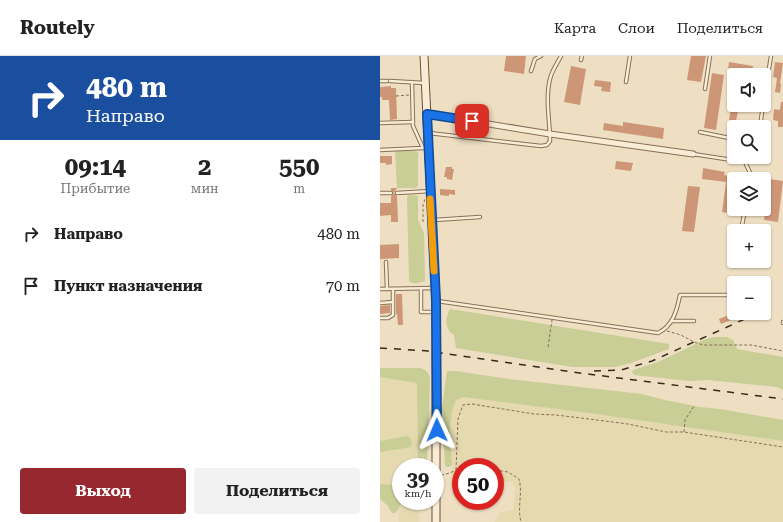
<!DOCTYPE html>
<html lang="ru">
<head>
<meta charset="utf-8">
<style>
  body { margin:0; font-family:"Roboto Serif",serif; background:#f2f2f2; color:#222; height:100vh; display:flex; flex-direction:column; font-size:15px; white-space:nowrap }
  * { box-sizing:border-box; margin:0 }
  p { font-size:13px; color:#767676 }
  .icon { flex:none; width:22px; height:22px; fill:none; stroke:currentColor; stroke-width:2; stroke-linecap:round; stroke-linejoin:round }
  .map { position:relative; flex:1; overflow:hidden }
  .panel { display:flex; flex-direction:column; background:#fff; width:380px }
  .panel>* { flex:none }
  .guide { background:#1a4fa0; color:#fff; overflow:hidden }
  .controls { position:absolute; left:347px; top:12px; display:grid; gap:8px }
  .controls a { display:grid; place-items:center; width:44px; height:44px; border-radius:4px; background:#fff; box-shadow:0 1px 3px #0004; font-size:20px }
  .speed { position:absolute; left:12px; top:402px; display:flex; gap:8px; font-size:20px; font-weight:700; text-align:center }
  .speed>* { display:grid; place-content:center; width:52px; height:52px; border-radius:50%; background:#fff; box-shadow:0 1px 3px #0004; line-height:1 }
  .speed small { font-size:10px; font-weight:400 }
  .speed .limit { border:6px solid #d22; background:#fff; color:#111 }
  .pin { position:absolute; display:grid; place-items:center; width:34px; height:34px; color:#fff; margin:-17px; border-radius:8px; box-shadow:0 2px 6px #0006 }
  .me { position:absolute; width:44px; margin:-22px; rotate:359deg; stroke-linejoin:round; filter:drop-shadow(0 0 3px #0008) }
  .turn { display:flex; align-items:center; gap:14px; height:84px; padding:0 20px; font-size:18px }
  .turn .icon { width:52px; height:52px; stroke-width:2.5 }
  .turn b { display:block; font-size:28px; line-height:34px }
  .eta { display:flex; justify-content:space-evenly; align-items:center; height:68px; text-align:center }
  .eta b { font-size:24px; font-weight:700; line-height:28px }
  .cta { display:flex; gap:8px; margin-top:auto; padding:8px 20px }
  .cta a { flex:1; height:46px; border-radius:4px; background:#98282f; color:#fff; font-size:16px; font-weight:700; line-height:46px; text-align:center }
  .cta a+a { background:#f2f2f2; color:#222 }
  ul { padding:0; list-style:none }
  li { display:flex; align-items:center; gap:12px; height:52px; padding:0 20px }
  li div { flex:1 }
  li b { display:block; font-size:15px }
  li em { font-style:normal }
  header { display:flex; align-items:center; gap:24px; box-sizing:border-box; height:56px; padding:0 20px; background:#fff; border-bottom:1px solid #e0e0e0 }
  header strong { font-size:19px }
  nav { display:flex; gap:22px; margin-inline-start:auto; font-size:14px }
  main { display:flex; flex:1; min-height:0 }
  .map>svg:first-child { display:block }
  .farmland { fill:#e4d9af }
  .green { fill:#c9cd96 }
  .building { fill:#cd9677 }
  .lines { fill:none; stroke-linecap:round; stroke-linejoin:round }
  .lane-casing { stroke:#887059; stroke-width:4.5 }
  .street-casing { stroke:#887059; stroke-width:7 }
  .secondary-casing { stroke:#6a513c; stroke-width:9 }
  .path { stroke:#887059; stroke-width:1; stroke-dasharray:3 2; stroke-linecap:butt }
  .lane { stroke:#f9ecd5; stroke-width:2.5 }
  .street { stroke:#f9ecd5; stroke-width:5 }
  .secondary { stroke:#f9ecd5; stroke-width:7 }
  .rail { stroke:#38291d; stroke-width:1.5; stroke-dasharray:7 7; stroke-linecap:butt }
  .route-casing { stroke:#114b97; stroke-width:10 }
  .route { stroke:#1a73e8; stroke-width:7 }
  .slow { stroke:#f59e0b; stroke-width:7 }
</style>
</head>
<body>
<header>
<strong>Routely</strong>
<nav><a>Карта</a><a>Слои</a><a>Поделиться</a></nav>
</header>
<main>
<section class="panel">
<div class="guide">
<div class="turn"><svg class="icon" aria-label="right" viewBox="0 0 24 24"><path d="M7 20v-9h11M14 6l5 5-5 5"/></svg><div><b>480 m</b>Направо</div></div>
</div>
<div class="eta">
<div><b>09:14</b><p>Прибытие</p></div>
<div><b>2</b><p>мин</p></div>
<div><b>550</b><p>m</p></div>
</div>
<ul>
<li><svg class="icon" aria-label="right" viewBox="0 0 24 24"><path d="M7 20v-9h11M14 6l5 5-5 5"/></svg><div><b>Направо</b></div><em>480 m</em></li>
<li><svg class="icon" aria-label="arrive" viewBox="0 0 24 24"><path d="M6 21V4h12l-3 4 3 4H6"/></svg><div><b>Пункт назначения</b></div><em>70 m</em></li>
</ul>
<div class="cta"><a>Выход</a><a>Поделиться</a></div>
</section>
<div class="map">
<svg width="403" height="466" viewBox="0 0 403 466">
  <rect width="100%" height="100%" fill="#eedfc2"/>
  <g class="farmland">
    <path d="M0 321 37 326 38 411H21V429L0 428Z"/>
    <path d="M83 341 209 357 403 385V466H115L119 457 133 454 135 432 132 426 115 425V411H81V423L72 422 71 361 73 350 76 344Z"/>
    <path d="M21 444V445H40L39 466H19V454Z"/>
  </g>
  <g class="green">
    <path d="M15 95H34L38 96V129L36 132H17Z"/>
    <path d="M29 139H35L38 140V164L44 177 45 225C39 227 33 229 29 225L27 141Z"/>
    <path d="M70 253 289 288V293L251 307 235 311H192L76 292 74 279C64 273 65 262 70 253Z"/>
    <path d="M335 281H347L353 284 357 293 403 301V334L397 331 328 324 309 325 254 319 252 316 253 314 278 306 326 283Z"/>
    <path d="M0 312H40C46 314 48 315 50 322L47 411H38L37 327 0 321Z"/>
    <path d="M67 315H76L129 323 262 338 285 344 320 351 340 353 403 364V385L209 357 83 341 76 344C67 361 71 390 72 409L69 411H66L65 409 62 352Z"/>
    <path d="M27 380C32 383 33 387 31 391L0 396V385Z"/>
    <path d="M0 428 21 429C21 439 23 450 15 457H12L8 450 0 443Z"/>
  </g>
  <g class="building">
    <path d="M126 0H146L144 18 124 15Z"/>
    <path d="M311 0H326L321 26 307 24Z"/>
    <path d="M349 6 373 10 372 18 348 14Z"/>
    <path d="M395 6 403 7 400 27 401 28 400 37 395 36 397 22 393 21Z"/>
    <path d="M191 10 206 13 200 49 184 46Z"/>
    <path d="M332 17 344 19 336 74 324 72Z"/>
    <path d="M215 24 231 26 230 36 221 35 222 31 214 30Z"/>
    <path d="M11 30V32H16L17 63 10 64 9 44H2V41H0V31Z"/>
    <path d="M401 46H403V71H398V65L393 64 394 53 400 54Z"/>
    <path d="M351 53 358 55 355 70 348 69Z"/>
    <path d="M243 66 284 72 283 83 223 74 224 67 243 70Z"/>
    <path d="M0 100H12V108L6 109V107H0Z"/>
    <path d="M236 105 253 107 251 115 235 113Z"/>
    <path d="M66 111H72V113H74L72 124 67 123V121H64Z"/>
    <path d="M323 112 345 116 344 119 354 121V153H360L359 159 342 156 346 126 322 123Z"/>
    <path d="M390 123 403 125 398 166 384 164Z"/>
    <path d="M308 130 320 131 314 176 302 175Z"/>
    <path d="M11 132H17L14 137 17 140 18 166H11V159L0 160V147H11V140L14 137 11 134Z"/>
    <path d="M60 133 75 134V139L69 138V140L60 139Z"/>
    <path d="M19 188V202L0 203V189Z"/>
    <path d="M16 238H22L23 269H18L17 258H16Z"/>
    <path d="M10 249V257L0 258V250Z"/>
    <path d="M354 257H356L358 261 341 268 339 263Z"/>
  </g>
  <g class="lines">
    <defs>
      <g id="lane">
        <path d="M201 4 202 0"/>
        <path d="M151 15 155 3 161 0"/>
        <path d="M0 25H7"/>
        <path d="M10 25 44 27"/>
        <path d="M32 26 33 70 43 92"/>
        <path d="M246 26 250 0"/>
        <path d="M325 33 330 0"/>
        <path d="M384 44 391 0"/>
        <path d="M0 67 33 66"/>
        <path d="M380 71 383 49"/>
        <path d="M320 76 354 83"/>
        <path d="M49 77 161 90 167 89 170 85C170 65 165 43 170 23 172 14 177 8 181 0"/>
        <path d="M0 94 43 92"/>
        <path d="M313 98 365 106 371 119 370 123"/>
        <path d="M0 137H11"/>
        <path d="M17 137 50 135"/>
        <path d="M54 164 100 161"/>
        <path d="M361 175 365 153"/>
        <path d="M6 206 7 233"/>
        <path d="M354 210 355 205"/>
        <path d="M41 232V256H55"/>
        <path d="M0 233 55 232"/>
        <path d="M57 245 278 277C293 270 297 254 300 239H354"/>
        <path d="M0 247 13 246"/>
        <path d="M0 262H8L13 259V233"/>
        <path d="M292 265H314"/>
        <path d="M403 266V267"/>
      </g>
      <path id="street" d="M47 58 170 78 313 98"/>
      <path id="secondary" d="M44 0 56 245V466"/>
    </defs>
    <use href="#lane" class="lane-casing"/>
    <use href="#street" class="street-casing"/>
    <use href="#secondary" class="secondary-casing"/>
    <g class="path">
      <path d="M16 40 29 39"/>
      <path d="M43 166V149L45 143"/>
      <path d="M287 275 301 279 314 286 323 289H371L403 295"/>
      <path d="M168 291 172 264"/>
      <path d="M304 376 305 364 314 350"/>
      <path d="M76 414 78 363 83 349 92 348 154 358 176 359 209 363 248 368 286 376H304L403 391"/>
      <path d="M115 414 128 416 139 423C143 437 137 451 141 466"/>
      <path d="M61 419C70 418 73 414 81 414"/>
    </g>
    <use href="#lane" class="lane"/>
    <use href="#street" class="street"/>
    <use href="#secondary" class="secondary"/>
    <g class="rail">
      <path d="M0 292 48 295 192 316 403 343"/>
      <path d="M214 315 241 314 272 305 378 257"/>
    </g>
  </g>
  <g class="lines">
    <defs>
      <path id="route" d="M57 374 56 245 47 58 92 65"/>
    </defs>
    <use href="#route" class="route-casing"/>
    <use href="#route" class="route"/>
    <path class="slow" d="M50 143 54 215"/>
  </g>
</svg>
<div class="controls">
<a><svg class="icon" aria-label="sound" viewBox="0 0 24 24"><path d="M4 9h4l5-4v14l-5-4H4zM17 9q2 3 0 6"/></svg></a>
<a><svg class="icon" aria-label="search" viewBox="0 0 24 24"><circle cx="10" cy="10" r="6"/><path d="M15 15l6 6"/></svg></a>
<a><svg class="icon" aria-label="layers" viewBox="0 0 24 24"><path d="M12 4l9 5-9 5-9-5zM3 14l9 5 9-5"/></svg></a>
<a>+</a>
<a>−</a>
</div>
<div class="speed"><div>39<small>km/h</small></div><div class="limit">50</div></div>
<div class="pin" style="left:92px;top:65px;background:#d93025"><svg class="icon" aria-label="arrive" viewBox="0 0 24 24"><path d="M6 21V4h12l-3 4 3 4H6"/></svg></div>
<svg class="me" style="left:57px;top:374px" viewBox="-20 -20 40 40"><path d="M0-17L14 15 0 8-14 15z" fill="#1a73e8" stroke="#fff" stroke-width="4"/></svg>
</div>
</main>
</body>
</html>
